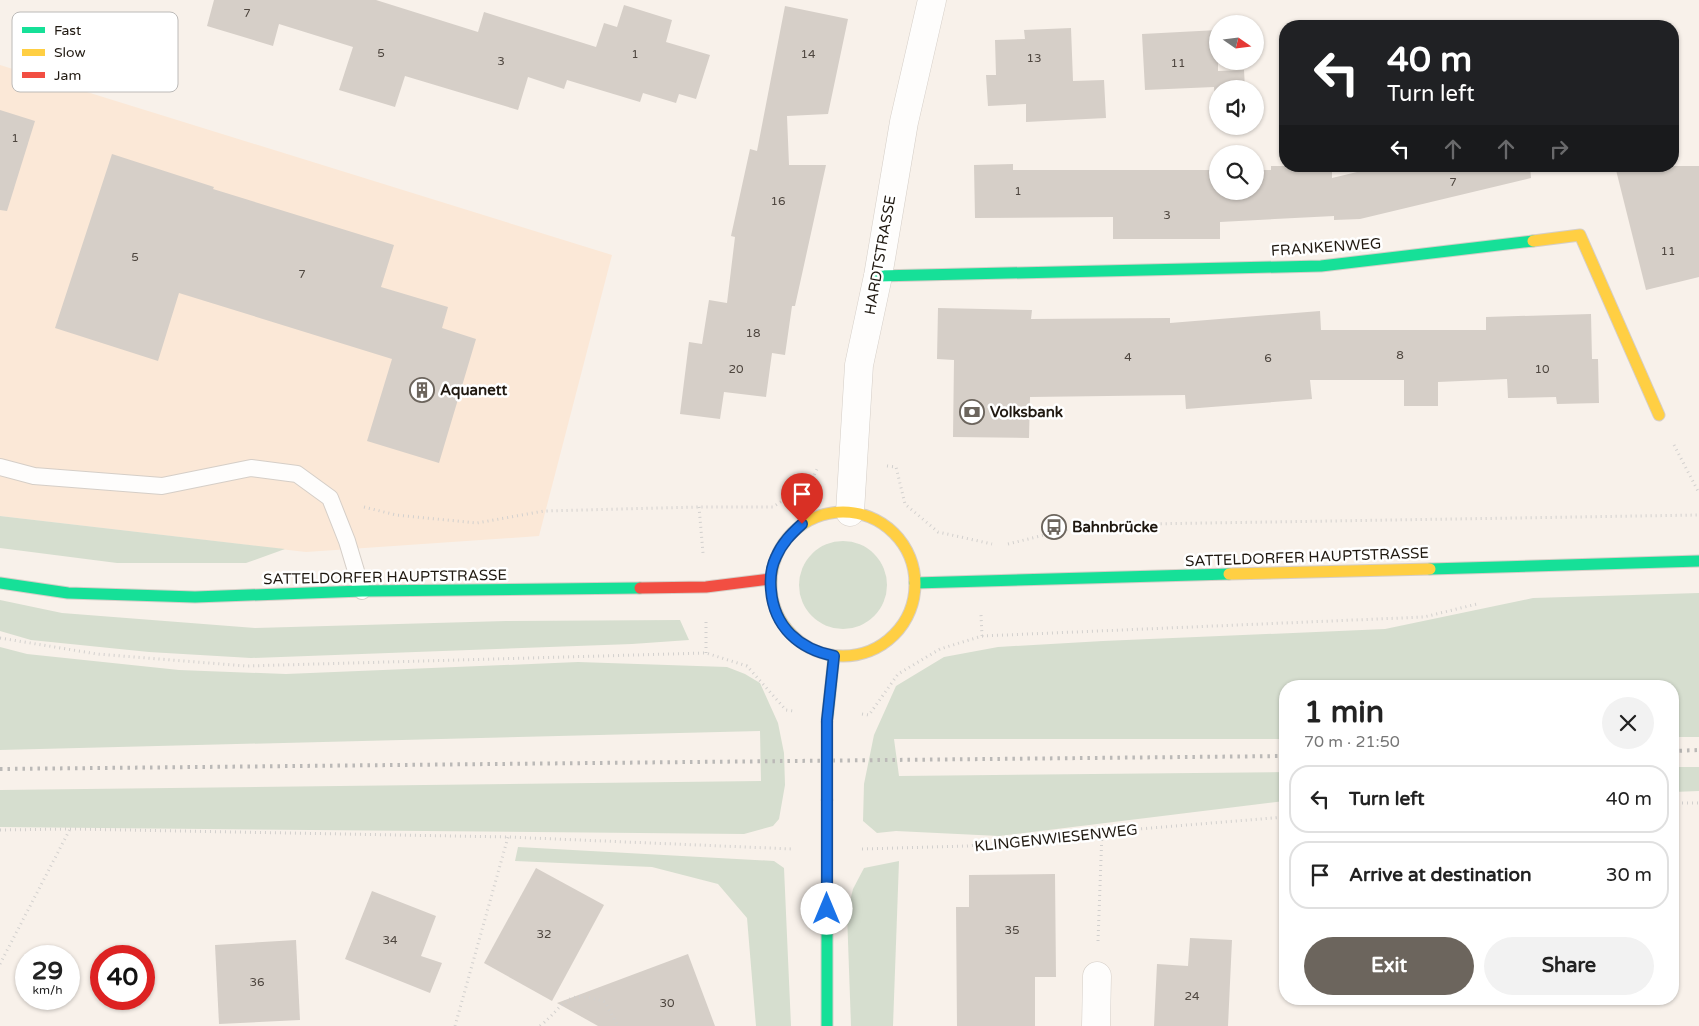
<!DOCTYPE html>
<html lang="en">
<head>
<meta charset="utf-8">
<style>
  body { margin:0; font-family:"Varela Round",sans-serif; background:#f2f2f2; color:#222; height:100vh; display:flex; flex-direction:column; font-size:19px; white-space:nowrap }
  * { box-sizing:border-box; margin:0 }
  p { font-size:16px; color:#767676 }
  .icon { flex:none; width:28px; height:28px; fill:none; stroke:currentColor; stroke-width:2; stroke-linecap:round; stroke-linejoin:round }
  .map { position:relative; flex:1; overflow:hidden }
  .panel { position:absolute; left:1279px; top:680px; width:400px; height:325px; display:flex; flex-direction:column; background:#fff; border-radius:20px; box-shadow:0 1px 4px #0004 }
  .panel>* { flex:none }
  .hud { position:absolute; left:1279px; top:20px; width:400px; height:152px; border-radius:20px; box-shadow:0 1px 4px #0004; background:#202124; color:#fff; overflow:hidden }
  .needle { width:32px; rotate:104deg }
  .fabs { position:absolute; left:1209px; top:15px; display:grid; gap:10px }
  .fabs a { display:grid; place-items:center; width:55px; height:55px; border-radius:50%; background:#fff; box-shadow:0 1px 4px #0004; font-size:25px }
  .speed { position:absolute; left:15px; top:945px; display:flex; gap:10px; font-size:25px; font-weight:700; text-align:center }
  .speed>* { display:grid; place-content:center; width:65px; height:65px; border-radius:50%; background:#fff; box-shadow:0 1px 4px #0004; line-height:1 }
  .speed small { font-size:12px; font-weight:400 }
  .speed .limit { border:8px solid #d22; background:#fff; color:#111 }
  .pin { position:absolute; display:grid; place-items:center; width:42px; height:42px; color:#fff; margin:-51px -21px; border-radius:50% 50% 50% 0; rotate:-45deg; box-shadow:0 0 5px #0007 }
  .pin .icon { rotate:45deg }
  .me { position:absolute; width:55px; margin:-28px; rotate:0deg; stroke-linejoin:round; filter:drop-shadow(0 0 4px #0008) }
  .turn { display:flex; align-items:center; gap:18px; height:105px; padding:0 25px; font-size:22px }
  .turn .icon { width:65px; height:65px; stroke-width:2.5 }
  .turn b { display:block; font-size:35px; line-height:42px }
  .lanes { display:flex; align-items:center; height:48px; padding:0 25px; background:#0003; justify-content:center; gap:25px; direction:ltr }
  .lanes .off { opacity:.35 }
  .round { display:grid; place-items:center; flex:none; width:52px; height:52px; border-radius:26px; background:#f2f2f2 }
  .headline { display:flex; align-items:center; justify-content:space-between; height:85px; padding:0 25px }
  h1 { font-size:30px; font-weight:700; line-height:38px }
  .action { display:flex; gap:10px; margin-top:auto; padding:10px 25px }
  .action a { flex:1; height:58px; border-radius:30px; background:#6c655d; color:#fff; font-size:20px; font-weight:700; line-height:58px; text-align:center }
  .action a+a { background:#f2f2f2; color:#222 }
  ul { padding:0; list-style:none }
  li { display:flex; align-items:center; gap:15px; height:68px; margin:0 10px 8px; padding:0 15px; border:2px solid #e0e0e0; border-radius:20px }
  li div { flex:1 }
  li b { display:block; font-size:19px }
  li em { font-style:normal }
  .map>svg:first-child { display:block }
  .built { fill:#fbe8d7 }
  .green { fill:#d6decf }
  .building { fill:#d6cfc8 }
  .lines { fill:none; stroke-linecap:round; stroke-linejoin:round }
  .lane-casing { stroke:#d5cec7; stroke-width:18 }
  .street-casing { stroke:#d5cec7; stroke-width:29 }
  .fast-casing { stroke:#d5cec7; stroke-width:13 }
  .slow-casing { stroke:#d5cec7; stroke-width:13 }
  .jam-casing { stroke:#d5cec7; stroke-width:13 }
  .path { stroke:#d2d0ce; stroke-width:3; stroke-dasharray:1 4; stroke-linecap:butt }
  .lane { stroke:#fefdfc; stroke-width:16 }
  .street { stroke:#fefdfc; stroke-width:28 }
  .fast { stroke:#16e098; stroke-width:11 }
  .slow { stroke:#ffcf43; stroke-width:11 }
  .jam { stroke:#f24e42; stroke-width:11 }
  .rail { stroke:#bbb9b7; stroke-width:4; stroke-dasharray:2.5 5; stroke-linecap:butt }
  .slow-bridge-casing { stroke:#d5cec7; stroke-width:13; stroke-linecap:butt }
  .slow-bridge { stroke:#ffcf43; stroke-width:11 }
  .route-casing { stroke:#114b97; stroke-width:12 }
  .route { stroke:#1a73e8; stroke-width:9 }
  .labels { text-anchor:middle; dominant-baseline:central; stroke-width:5; stroke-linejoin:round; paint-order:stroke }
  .number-label { font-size:12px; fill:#4e463f }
  .street-label { font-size:15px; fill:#201911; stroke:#fff }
  .poi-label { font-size:15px; font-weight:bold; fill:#201911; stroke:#fff; text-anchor:start }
  .key { fill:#fff; stroke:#bcbab8; stroke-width:1 }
  .key-label { font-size:14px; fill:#201911 }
</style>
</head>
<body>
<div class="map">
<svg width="1699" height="1026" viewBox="0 0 1699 1026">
  <rect width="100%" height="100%" fill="#f8f1ea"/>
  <path class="built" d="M0 65 612 255 539 536 306 552 0 516Z"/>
  <g class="green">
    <path d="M0 516 285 549 246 563H117L0 548Z"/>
    <circle cx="843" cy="585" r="44"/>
    <path d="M1699 593V737H1673L1672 686H1285V739H894L899 776 1285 772V801L999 836 896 831 877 833 863 821 864 784 874 735 896 686 944 657 998 647 1103 641 1385 629 1533 598Z"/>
    <path d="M0 600 62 613 255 628 506 621 680 620 689 640 632 644 251 658 149 652 31 640 0 631Z"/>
    <path d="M0 647 27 654 179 670 286 674 578 662 727 667 745 674 760 683 778 723 784 753 785 785 779 819 773 826 744 834 0 827V790L761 781 760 731 0 750Z"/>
    <path d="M1673 767H1699V791L1673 792Z"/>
    <path d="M518 847 774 861 784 868 791 1026H756L747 918 718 884 652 867 515 861Z"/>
    <path d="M899 861 893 1026H851L847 913 853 889 864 868Z"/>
  </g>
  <g class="building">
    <path d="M214 0H376L478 32 484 12 596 47 604 23 617 27 624 5 672 20 666 42 710 55 696 99 679 94 676 103 643 93 640 102 567 80 564 89 528 77 518 110 405 76 395 107 339 90 353 47 279 24 273 46 207 26Z"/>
    <path d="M785 6 848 19 828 114 787 116 789 165H826L795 306H792L785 355 772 353 766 397 724 392 720 419 680 414 689 342 702 344 709 300 727 303 735 237 731 236 750 149 757 151Z"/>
    <path d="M1071 28 1073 81 1104 80 1106 118 1026 122V104L988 106 986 75H996L995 40 1025 39 1024 30Z"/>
    <path d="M1218 30V71L1244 70 1245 89H1218V111H1216L1214 87 1145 90 1142 34Z"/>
    <path d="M0 110 35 121 7 211 0 210Z"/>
    <path d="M112 154 214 187 213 189 394 245 381 287 448 307 442 328 476 339 439 463 367 441 392 359 179 293 158 361 55 328Z"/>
    <path d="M1013 164V170H1218V191H1255V170H1271V166H1332V178L1382 166H1530L1531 178 1360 219 1334 220V216L1220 222V239H1113V217L975 218 974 165Z"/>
    <path d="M1615 166H1699V277L1646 290Z"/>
    <path d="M938 308 1032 310 1031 319 1170 318V323L1320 311 1321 330H1486V317L1591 314 1592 359H1598L1599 403 1557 404 1556 397 1508 398 1507 379 1438 382V406H1404V380H1310L1312 399 1186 409 1185 395 1030 397 1029 438 953 437 954 360 937 359Z"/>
    <path d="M536 868 604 905 552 1001 484 963Z"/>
    <path d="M1055 874 1056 977H1035V1026H957L956 907H969V875Z"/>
    <path d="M372 891 436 916 421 956 442 963 430 993 345 959Z"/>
    <path d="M1190 938 1232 940 1228 1026H1154L1157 964 1188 966Z"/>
    <path d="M296 940 300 1020 219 1024 215 945Z"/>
    <path d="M688 954 715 1026H598L557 1003Z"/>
  </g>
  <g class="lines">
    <defs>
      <path id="lane" d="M0 467 34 476 162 486 251 468 297 474 330 498 347 541 362 591"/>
      <g id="street">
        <path d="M850 512 859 365 878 276 904 122 932 0"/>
        <path d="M1096 1026 1097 976"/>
      </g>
      <g id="fast">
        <path d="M878 276 1321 266 1533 241"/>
        <path d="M1430 569 1699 561"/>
        <path d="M0 583 68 593 195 597 362 591 640 588"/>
        <path d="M915 583 1229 574"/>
        <path d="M827 721 834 656"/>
        <path d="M827 801V1026"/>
      </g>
      <g id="slow">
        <path d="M1533 241 1580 235 1659 415"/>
        <circle cx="843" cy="584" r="72"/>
        <path d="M1229 574 1430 569"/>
      </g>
      <path id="jam" d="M640 588 706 587 770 579"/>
    </defs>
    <use href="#lane" class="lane-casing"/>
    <use href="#street" class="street-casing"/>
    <use href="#fast" class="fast-casing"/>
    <use href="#slow" class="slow-casing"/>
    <use href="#jam" class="jam-casing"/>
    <g class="path">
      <path d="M1674 445 1699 493"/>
      <path d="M887 466 896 467 905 504 938 532 992 544"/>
      <path d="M364 507 396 515 477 523 544 511 699 507H773L811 482 817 469"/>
      <path d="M699 507 703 553"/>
      <path d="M1008 544 1085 525 1699 515"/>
      <path d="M982 636 1424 617 1477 604"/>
      <path d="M0 638 97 654 246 666 706 653 747 666 786 710 793 711"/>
      <path d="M706 653V622"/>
      <path d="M862 714 869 715 898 674 940 649 982 636 981 615"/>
      <path d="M1672 803H1699"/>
      <path d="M0 830 70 829 508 837 793 849"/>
      <path d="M862 849 967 846 1102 832 1285 817"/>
      <path d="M1098 941 1102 832"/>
      <path d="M0 964 70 829"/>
      <path d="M455 1026 508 837"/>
      <path d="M540 1026C567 1004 564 988 605 1002L618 1026"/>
    </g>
    <use href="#lane" class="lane"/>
    <use href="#street" class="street"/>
    <use href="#fast" class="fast"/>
    <use href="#slow" class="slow"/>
    <use href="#jam" class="jam"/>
    <g class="rail">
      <path d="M1672 751 1699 750"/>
      <path d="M0 769 1285 756"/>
    </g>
    <defs>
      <path id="slow-bridge" d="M827 721V801"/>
    </defs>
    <use href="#slow-bridge" class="slow-bridge-casing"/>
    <use href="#slow-bridge" class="slow-bridge"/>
  </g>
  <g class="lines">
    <defs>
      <path id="route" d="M802 524C791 534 782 543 776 557 771 567 770 579 771 590 774 627 799 649 834 656L827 720V909"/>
    </defs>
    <use href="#route" class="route-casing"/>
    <use href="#route" class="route"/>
  </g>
  <defs>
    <symbol id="building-ring" viewBox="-11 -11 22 22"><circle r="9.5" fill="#fff" stroke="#6c655d" stroke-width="1.5"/><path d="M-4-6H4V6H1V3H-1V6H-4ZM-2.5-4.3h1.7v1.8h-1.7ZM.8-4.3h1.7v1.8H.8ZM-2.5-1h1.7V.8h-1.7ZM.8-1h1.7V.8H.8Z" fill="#6c655d"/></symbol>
    <symbol id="bank-ring" viewBox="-11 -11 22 22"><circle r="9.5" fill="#fff" stroke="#6c655d" stroke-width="1.5"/><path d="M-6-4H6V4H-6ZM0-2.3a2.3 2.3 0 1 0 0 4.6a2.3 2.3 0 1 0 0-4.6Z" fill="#6c655d"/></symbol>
    <symbol id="bus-ring" viewBox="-11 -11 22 22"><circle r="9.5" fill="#fff" stroke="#6c655d" stroke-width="1.5"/><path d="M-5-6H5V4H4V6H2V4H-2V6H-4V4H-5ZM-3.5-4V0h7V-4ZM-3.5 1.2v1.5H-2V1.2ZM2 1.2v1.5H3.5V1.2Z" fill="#6c655d"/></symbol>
  </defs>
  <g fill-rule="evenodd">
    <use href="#building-ring" x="408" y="376" width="28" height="28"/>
    <use href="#bank-ring" x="958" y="398" width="28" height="28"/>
    <use href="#bus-ring" x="1040" y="513" width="28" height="28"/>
  </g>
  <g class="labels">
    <g class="number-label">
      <text x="247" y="13">7</text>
      <text x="381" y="53">5</text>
      <text x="635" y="54">1</text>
      <text x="808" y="54">14</text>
      <text x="1034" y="58">13</text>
      <text x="501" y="61">3</text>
      <text x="1178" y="63">11</text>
      <text x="15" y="138">1</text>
      <text x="1453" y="182">7</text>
      <text x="1018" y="191">1</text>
      <text x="778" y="201">16</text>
      <text x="1167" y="215">3</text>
      <text x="1668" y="251">11</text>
      <text x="135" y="257">5</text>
      <text x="302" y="274">7</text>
      <text x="753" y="333">18</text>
      <text x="1400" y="355">8</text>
      <text x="1128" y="357">4</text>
      <text x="1268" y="358">6</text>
      <text x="736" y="369">20</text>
      <text x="1542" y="369">10</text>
      <text x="1012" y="930">35</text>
      <text x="544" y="934">32</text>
      <text x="390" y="940">34</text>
      <text x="257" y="982">36</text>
      <text x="1192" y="996">24</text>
      <text x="667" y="1003">30</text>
    </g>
    <g class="street-label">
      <text transform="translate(1326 247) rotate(-4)">FRANKENWEG</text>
      <text transform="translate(880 255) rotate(-80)">HARDTSTRASSE</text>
      <text transform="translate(1307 557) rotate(-2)">SATTELDORFER HAUPTSTRASSE</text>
      <text transform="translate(385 577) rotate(-1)">SATTELDORFER HAUPTSTRASSE</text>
      <text transform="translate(1056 838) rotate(-6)">KLINGENWIESENWEG</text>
    </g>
    <g class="poi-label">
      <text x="440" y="390">Aquanett</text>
      <text x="990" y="412">Volksbank</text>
      <text x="1072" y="527">Bahnbrücke</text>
    </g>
  </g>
  <rect x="12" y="12" width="166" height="80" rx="8" class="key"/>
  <rect x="22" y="27" width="23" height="6" fill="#16e098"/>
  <rect x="22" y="49" width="23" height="7" fill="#ffcf43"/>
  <rect x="22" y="72" width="23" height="6" fill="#f24e42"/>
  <g class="key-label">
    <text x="54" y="35">Fast</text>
    <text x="54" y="57">Slow</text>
    <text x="54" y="80">Jam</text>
  </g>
</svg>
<div class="fabs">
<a><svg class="needle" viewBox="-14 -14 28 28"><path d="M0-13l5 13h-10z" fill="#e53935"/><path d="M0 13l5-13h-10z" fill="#767676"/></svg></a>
<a><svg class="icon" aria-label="sound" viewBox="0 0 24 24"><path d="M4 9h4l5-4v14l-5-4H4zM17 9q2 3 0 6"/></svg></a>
<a><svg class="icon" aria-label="search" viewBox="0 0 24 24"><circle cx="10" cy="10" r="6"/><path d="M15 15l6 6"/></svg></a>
</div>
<div class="speed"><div>29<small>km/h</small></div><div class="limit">40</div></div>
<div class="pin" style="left:802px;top:524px;background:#d93025"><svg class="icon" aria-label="arrive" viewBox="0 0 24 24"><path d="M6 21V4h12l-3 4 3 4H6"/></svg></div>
<svg class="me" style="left:827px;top:909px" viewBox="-20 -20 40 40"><circle r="19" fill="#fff"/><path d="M0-13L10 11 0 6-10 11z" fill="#1a73e8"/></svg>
<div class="hud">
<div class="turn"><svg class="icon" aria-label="left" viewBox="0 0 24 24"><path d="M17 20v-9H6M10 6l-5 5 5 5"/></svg><div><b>40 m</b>Turn left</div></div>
<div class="lanes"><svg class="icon" aria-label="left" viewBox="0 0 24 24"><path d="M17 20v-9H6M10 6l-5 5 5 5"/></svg><svg class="icon off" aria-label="ahead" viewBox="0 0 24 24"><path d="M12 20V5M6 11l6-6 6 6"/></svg><svg class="icon off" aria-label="ahead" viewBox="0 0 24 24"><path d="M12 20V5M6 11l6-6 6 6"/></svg><svg class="icon off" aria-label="right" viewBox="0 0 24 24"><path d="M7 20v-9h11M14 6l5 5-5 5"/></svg></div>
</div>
<section class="panel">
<div class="headline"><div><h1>1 min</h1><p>70 m · 21:50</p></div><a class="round"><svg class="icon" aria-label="close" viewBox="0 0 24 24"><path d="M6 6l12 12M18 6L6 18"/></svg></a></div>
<ul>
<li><svg class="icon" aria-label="left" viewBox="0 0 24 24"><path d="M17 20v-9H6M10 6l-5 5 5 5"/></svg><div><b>Turn left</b></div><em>40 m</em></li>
<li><svg class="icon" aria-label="arrive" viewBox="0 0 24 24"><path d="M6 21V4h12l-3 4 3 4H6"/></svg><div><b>Arrive at destination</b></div><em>30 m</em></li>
</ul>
<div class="action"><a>Exit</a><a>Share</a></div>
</section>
</div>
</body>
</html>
